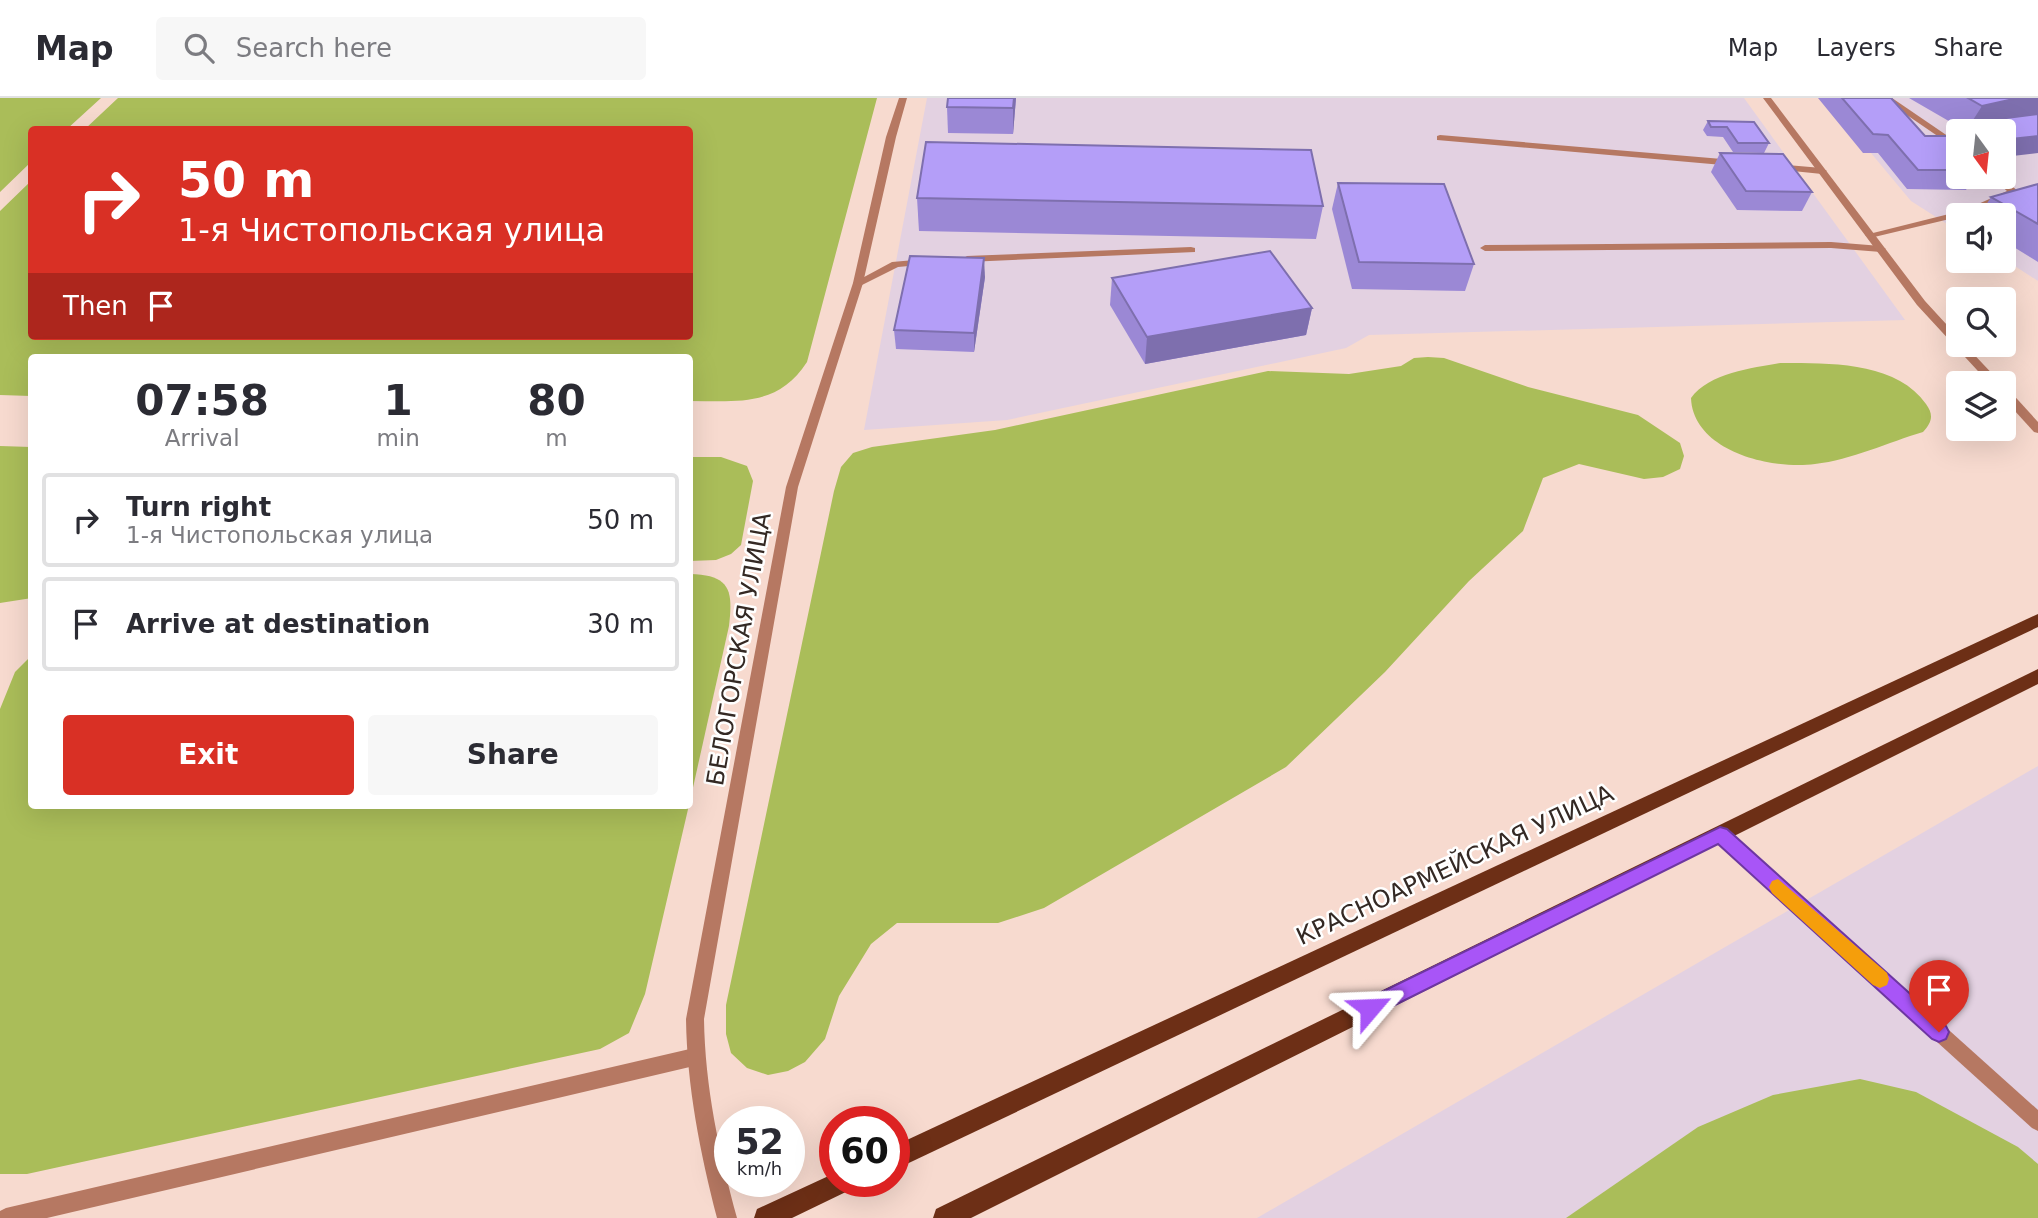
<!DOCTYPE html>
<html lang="en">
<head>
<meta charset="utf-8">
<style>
  body { margin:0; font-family:"DejaVu Sans",sans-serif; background:#f7f7f7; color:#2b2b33; height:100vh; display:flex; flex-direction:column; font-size:26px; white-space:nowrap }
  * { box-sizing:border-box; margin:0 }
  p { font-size:23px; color:#7c7c81 }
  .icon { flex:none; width:38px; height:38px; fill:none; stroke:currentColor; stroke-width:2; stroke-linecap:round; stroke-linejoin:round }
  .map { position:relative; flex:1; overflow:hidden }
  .panel { position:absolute; left:28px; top:256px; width:665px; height:455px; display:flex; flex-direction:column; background:#fff; border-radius:7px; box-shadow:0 7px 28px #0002 }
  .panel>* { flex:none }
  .banner { position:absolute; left:28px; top:28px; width:665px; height:214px; border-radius:7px; box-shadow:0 7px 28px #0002; background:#d93025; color:#fff; overflow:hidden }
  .needle { width:46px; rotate:165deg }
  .buttons { position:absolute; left:1946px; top:21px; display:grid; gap:14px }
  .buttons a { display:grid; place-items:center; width:70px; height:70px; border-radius:7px; background:#fff; box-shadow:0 7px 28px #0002; font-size:35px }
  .speed { position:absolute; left:714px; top:1008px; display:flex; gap:14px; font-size:35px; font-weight:700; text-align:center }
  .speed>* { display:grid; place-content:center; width:91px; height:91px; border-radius:50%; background:#fff; box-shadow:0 7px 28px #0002; line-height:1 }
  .speed small { font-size:18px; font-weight:400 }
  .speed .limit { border:10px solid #d22; background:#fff; color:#111 }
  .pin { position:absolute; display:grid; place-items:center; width:60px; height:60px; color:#fff; margin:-72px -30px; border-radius:50% 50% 50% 0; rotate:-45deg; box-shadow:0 0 7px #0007 }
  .pin .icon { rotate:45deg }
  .me { position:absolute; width:77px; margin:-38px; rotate:64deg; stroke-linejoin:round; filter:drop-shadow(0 0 5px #0008) }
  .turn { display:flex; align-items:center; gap:24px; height:147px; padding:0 35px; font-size:32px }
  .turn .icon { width:91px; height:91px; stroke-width:2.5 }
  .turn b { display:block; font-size:49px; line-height:60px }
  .then { display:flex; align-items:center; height:66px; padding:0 35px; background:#0003; gap:14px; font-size:26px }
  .eta { display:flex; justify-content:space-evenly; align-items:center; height:119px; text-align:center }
  .eta b { font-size:42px; font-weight:700; line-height:49px }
  .button { display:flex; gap:14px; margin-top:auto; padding:14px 35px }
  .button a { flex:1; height:80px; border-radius:7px; background:#d93025; color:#fff; font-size:28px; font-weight:700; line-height:80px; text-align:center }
  .button a+a { background:#f7f7f7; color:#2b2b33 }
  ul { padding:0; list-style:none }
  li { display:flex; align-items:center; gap:21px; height:94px; margin:0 14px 10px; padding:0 21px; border:4px solid #e1e1e2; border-radius:7px }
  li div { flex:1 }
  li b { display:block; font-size:26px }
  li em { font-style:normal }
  header { display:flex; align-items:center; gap:42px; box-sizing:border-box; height:98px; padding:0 35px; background:#fff; border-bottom:2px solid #e1e1e2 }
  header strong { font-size:33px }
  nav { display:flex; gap:38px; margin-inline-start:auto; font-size:24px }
  .search { width:490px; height:63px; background:#f7f7f7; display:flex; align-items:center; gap:18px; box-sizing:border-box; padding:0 24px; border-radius:7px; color:#7c7c81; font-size:26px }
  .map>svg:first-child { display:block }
  .industrial { fill:#e3d1e1; fill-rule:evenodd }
  .forest { fill:#aabd59 }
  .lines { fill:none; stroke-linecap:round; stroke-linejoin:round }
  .service { fill:#b67862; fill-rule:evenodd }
  .minor { fill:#b67862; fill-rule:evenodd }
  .primary { fill:#6d2f16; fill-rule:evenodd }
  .wall { fill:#9b88d5 }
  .shaded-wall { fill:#7e6fae }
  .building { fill:#b49ef8; stroke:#7e6fae; stroke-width:2 }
  .route { fill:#a855f7; stroke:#6d37a1; stroke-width:2 }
  .slow { fill:#f59e0b }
  .labels { text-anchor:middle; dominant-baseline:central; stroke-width:5; stroke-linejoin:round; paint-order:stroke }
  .street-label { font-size:24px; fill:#342924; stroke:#fff }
</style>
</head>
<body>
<header>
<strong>Map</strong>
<div class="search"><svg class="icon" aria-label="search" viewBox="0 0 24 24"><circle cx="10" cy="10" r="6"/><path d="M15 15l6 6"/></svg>Search here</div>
<nav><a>Map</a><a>Layers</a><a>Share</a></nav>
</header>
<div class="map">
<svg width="2038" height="1120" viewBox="0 0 2038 1120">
  <rect width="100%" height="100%" fill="#f7dacf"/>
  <g class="industrial">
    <path d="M927 0H1744L1905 222 1369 237 1346 250 1007 322 864 332Z"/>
    <path d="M1825 0H2038V183L2004 161V117H1958V133L1911 103ZM1958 33H2004V79H1958Z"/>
    <path d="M2038 668V1120H1257Z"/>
  </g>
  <g class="forest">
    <path d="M0 0H101L67 31 32 32 31 64 0 94Z"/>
    <path d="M118 0H877L807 264C778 309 738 303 690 303V259H32L31 298 0 297V113L31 83 32 238H690V32L85 31Z"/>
    <path d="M1428 259 1444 260 1528 289 1638 317 1680 345 1684 358 1680 371 1663 379 1644 381 1579 366 1543 380 1523 433 1469 483 1385 574 1286 669 1044 810 998 825H897L871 846 839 898 825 941 805 964 788 973 768 977 747 970 731 955 726 936V907L834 393 841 369 853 355 872 349 995 332 1268 273 1349 276 1401 268 1414 260Z"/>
    <path d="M1780 265C1827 265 1896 263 1926 306 1934 317 1932 324 1923 334 1889 344 1851 362 1815 366 1771 372 1693 353 1691 300 1709 275 1752 270 1780 265Z"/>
    <path d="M0 348 31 349 32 500 0 505Z"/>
    <path d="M690 359H721L747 368 753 383 741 447 731 456 716 462 690 463Z"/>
    <path d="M690 476C731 477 733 493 729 528L690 703Z"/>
    <path d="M31 558 32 707H689L645 896 629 935 600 951 27 1076H0V611L15 574Z"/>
    <path d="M1860 981 1916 994 2018 1049 2038 1066V1120H1566L1698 1029 1773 997Z"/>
  </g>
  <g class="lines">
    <g class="service">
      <path d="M1882 0H1892L1958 45V52Z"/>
      <path d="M1440 37 1734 62 1739 65 1734 68 1437 42V38Z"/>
      <path d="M1775 66 1822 70 1827 73 1822 76 1772 71 1770 69Z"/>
      <path d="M1991 79H2001L2019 94 1971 116 1958 117V119L1870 140 1865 137 1965 112 2007 93Z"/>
      <path d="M1831 144 1881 148 1886 151 1881 154 1831 150 1485 153 1480 150 1485 147Z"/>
      <path d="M1191 149 1195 150V154L967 164 962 161 967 158Z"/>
      <path d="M926 161 931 164 930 166 898 169 862 187H854L853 185 892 164Z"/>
      <path d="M694 950 700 953 703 959 700 965 694 968 47 1120H0V1113L6 1110Z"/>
    </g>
    <g class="minor">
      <path d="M899 0H907L896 39 863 185 798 389 704 921C705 989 719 1054 737 1120H717C700 1054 687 989 686 921L786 389 853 185 886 39Z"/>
      <path d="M1763 0H1771L1925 203 1958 239V247H1965L2001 285H1989L1917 207Z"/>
      <path d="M2004 290 2008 291 2038 324V335L2034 334 2004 301Z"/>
      <path d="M1720 730 1726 732 2038 1012V1033L2032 1030 1714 742 1712 737 1714 732Z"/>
    </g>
    <g class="primary">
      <path d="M2038 516V529L894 1072V1048Z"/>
      <path d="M2038 571V586L971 1120H933L936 1111Z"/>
      <path d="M835 1075V1083H856L852 1091 792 1120H754L757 1111Z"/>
    </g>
  </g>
  <g class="wall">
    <path d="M1016 0 1013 36 948 35 947 9Z"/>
    <path d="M1818 0H1891L1925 38 1958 51V79H1974L1966 92 1907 91 1878 55H1863Z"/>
    <path d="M1909 0H2038L2004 59V33H1977L1978 31 1966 33Z"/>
    <path d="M1708 23 1754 24 1769 45 1764 55 1733 54 1723 39 1707 38 1703 32Z"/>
    <path d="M1720 55 1812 94 1802 113 1737 112 1711 74Z"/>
    <path d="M1338 85 1474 166 1465 193 1352 191 1332 111Z"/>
    <path d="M2038 86V164L2004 143V117H1980L1991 99Z"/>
    <path d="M917 100 1323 108 1316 141 919 133Z"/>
    <path d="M985 179 974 254 896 251 894 232Z"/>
    <path d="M1112 180 1312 210 1306 237 1145 266 1110 207Z"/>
  </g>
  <g class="shaded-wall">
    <path d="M1014 0H1016L1013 36V10Z"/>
    <path d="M2018 0H2038V18L1983 23 1978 31 1966 33 1982 8Z"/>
    <path d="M2038 38V55L2004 59V52L2011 41Z"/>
    <path d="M984 160 985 179 974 254V235Z"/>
    <path d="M1312 210 1306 237 1145 266 1147 239Z"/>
  </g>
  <g class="building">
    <path d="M948 0H1014L1013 10 947 9Z"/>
    <path d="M1842 0H1891L1925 38H1947L1958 51V72H1918L1888 37 1873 36Z"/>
    <path d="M1968 0H2018L1982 8Z"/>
    <path d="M2038 16V38L2011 41 2004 37V33H1999L1983 23Z"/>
    <path d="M1708 23 1754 24 1769 45H1738L1727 29H1711Z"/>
    <path d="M926 44 1311 52 1323 108 917 100Z"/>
    <path d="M1720 55 1783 56 1812 94 1746 93Z"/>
    <path d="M1338 85 1444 86 1474 166 1359 164Z"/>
    <path d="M2038 86V126L1991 99Z"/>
    <path d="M1270 153 1312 210 1147 239 1112 180Z"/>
    <path d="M910 158 984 160 974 235 894 232Z"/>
  </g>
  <path class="route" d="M1720 729 1727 731 1946 928 1949 934 1946 941 1939 944 1932 941 1718 746 1377 916 1370 919 1363 916 1360 910 1363 903Z"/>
  <path class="slow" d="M1778 781 1887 875 1889 881 1887 887 1880 890 1873 887 1772 795 1769 789 1772 783Z"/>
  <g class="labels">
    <g class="street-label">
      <text transform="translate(739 551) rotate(-80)">БЕЛОГОРСКАЯ УЛИЦА</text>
      <text transform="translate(1455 767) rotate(-25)">КРАСНОАРМЕЙСКАЯ УЛИЦА</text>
    </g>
  </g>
</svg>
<div class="buttons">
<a><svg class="needle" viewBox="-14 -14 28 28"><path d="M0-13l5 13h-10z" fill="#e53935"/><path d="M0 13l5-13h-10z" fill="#7c7c81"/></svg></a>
<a><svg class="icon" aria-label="sound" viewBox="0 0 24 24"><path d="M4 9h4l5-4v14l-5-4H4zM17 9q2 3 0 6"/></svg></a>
<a><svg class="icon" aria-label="search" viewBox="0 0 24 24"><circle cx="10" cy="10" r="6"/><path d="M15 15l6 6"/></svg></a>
<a><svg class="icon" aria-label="layers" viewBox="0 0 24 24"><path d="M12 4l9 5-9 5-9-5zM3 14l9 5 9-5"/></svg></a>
</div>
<div class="speed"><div>52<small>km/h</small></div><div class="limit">60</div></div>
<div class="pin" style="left:1939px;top:934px;background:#d93025"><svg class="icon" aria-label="arrive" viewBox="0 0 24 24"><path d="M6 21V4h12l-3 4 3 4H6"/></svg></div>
<svg class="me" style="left:1370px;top:910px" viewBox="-20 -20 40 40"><path d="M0-17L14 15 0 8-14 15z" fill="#a855f7" stroke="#fff" stroke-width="4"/></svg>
<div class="banner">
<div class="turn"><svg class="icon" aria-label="right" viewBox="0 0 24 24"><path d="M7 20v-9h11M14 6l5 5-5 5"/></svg><div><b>50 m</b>1-я Чистопольская улица</div></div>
<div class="then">Then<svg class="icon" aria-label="arrive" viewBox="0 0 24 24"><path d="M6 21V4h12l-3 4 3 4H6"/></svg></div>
</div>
<section class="panel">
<div class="eta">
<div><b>07:58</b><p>Arrival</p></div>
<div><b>1</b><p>min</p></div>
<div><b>80</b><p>m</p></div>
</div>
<ul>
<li><svg class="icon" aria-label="right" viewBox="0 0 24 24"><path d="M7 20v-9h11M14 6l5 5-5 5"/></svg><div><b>Turn right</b><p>1-я Чистопольская улица</p></div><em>50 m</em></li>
<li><svg class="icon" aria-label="arrive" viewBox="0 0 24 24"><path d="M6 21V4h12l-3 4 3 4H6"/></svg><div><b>Arrive at destination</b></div><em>30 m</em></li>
</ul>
<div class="button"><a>Exit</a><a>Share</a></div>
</section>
</div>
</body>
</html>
